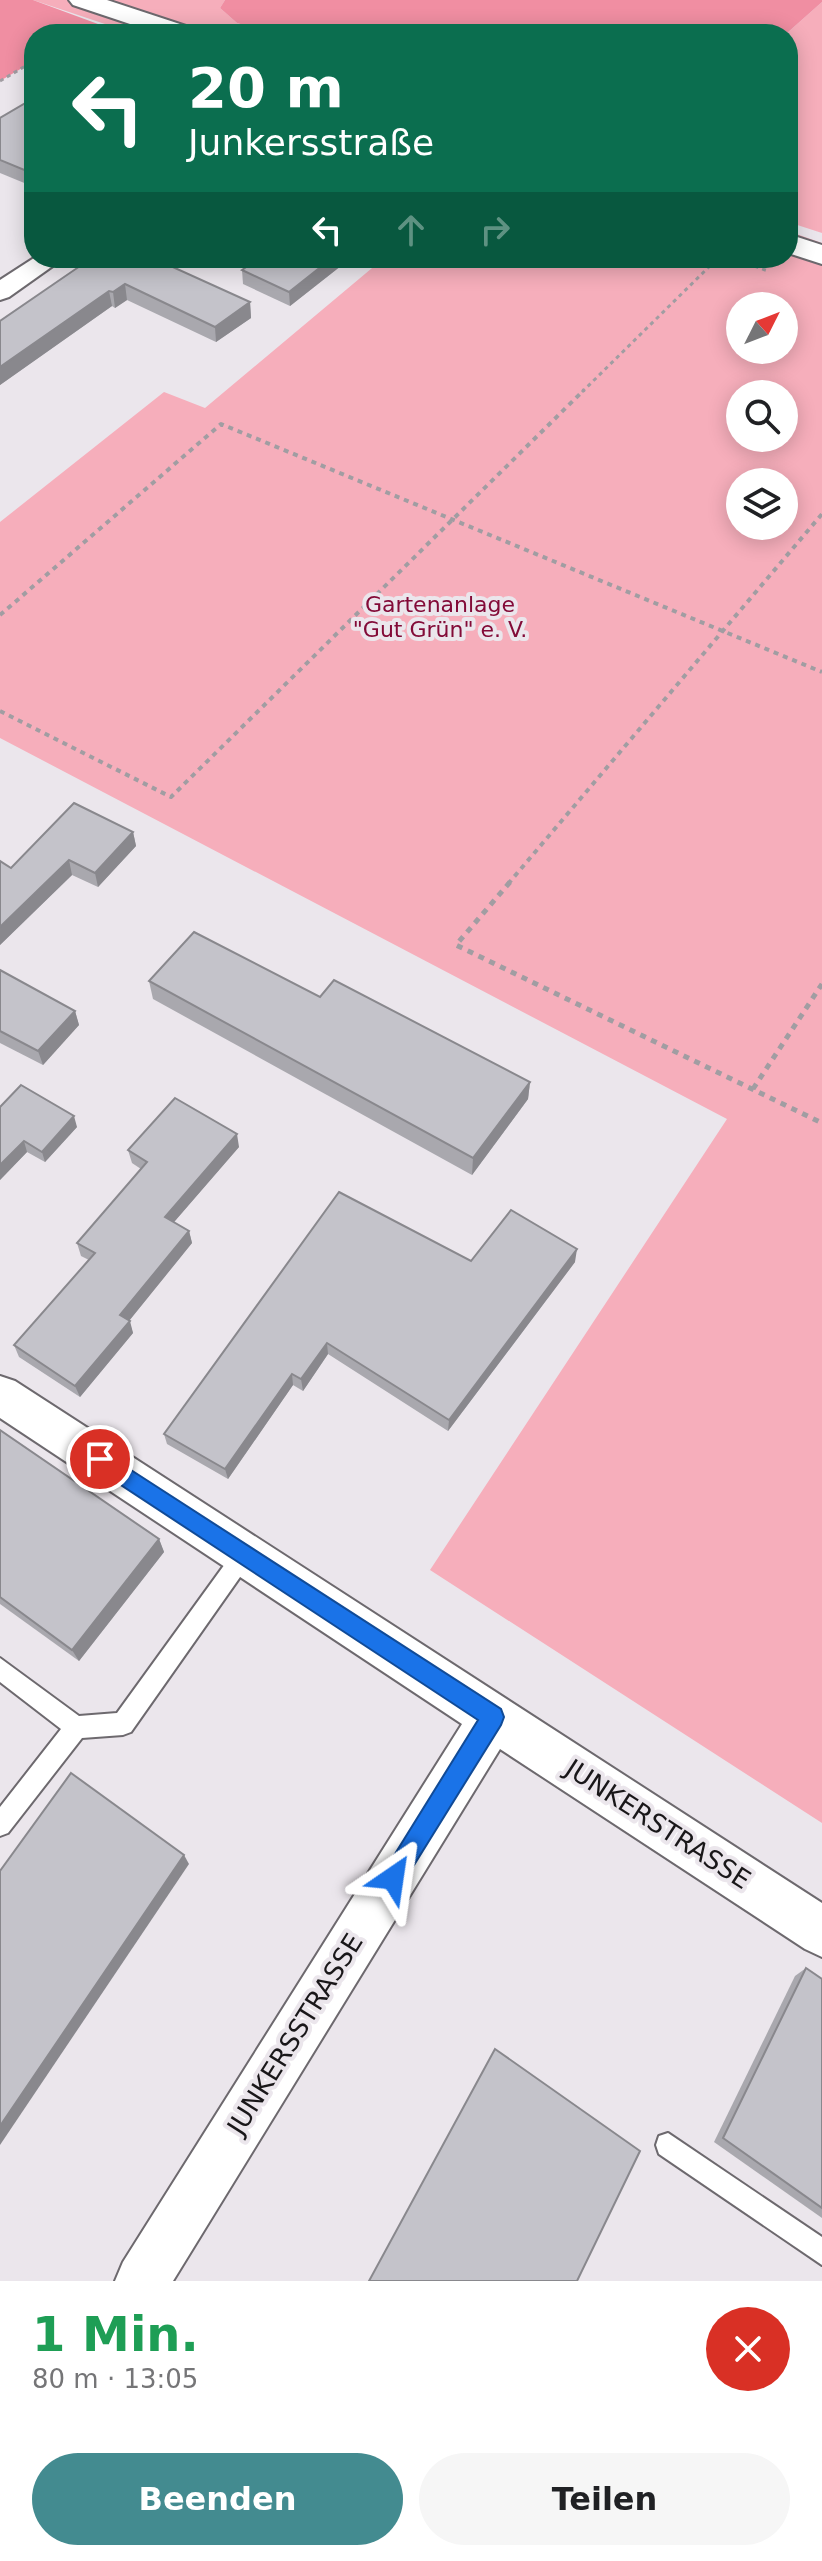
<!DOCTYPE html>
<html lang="de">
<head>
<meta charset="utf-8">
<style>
  body { margin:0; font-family:"DejaVu Sans",sans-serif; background:#f6f6f6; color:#202124; height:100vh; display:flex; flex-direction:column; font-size:30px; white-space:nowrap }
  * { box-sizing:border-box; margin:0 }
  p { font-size:26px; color:#757577 }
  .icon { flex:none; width:44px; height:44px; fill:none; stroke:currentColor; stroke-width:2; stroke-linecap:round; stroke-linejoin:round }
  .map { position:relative; height:2281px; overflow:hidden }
  .panel { display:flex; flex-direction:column; background:#fff; flex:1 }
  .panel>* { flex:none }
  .banner { position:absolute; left:24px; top:24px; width:774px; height:244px; border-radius:32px; box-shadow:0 4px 20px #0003; background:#0b6e4f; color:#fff; overflow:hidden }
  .needle { width:52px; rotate:48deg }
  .buttons { position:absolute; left:726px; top:292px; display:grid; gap:16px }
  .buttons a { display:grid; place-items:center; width:72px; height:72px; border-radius:50%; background:#fff; box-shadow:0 4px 20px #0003; font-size:40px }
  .pin { position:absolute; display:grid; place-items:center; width:68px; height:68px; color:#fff; margin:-34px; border:4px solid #fff; border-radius:50%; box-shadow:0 2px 8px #0007 }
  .me { position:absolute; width:88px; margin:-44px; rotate:32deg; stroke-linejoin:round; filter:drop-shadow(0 0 6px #0008) }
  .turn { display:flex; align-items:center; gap:28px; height:168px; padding:0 32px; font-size:36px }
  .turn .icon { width:104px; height:104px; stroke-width:2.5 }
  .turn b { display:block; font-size:56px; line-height:68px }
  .lanes { display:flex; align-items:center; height:76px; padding:0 32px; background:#0003; justify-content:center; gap:40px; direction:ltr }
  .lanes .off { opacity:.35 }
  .round { display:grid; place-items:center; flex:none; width:84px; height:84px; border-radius:42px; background:#f6f6f6 }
  .head { display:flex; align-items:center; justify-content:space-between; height:136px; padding:0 32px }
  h1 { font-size:48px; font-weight:700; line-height:60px; color:#1e9e55 }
  .button { display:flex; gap:16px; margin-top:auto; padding:16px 32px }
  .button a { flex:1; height:92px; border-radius:48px; background:#438b90; color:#fff; font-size:32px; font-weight:700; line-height:92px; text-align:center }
  .button a+a { background:#f6f6f6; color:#202124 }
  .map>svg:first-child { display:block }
  .green { fill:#f6aebb; fill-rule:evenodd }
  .forest { fill:#f08ea2 }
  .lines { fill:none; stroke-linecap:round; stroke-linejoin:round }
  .service-casing { stroke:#6d696e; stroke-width:4 }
  .minor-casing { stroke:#6d696e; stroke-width:4 }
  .tertiary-casing { stroke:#6d696e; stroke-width:4 }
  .path-far2 { stroke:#a19da2; stroke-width:3; stroke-dasharray:4 4; stroke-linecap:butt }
  .path-far1 { stroke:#a19da2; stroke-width:4; stroke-dasharray:5 5; stroke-linecap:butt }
  .path { stroke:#a19da2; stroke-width:5; stroke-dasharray:6 6; stroke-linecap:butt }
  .service { fill:#fff; fill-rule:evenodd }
  .minor { fill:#fff; fill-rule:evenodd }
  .tertiary { fill:#fff; fill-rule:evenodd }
  .wall { fill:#a9a8ae }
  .shaded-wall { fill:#89888d }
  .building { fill:#c4c3ca; stroke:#89888d; stroke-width:2 }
  .route { fill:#1a73e8; stroke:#114b97; stroke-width:2 }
  .labels { text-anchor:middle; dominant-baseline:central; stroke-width:8; stroke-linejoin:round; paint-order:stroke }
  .park-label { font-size:22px; fill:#830b38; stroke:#ebe6ec }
  .near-street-label { font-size:26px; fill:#191719; stroke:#ebe6ec }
</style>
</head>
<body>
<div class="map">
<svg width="822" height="2281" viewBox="0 0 822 2281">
  <rect width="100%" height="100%" fill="#ebe6ec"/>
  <g class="green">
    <path d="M33 0H225L220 8 237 23 275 34H135Z"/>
    <path d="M822 2V233L788 222 786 34Z"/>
    <path d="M788 231 822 243V1823L430 1570 727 1119 0 738V522L164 392 205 408 384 258H788ZM740 306H784V350H740ZM740 394H784V438H740ZM740 482H784V526H740Z"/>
  </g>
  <g class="forest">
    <path d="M0 0H33L98 24 80 34H34V61L0 81Z"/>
    <path d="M225 0H822V2L786 34H275L237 23 220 8Z"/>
  </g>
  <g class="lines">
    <defs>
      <g id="service">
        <path d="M245 1543 252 1546 255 1553 252 1560 131 1732 123 1735 82 1738 8 1833 0 1836V1807L61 1729 0 1682V1658L79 1716 117 1713 238 1546Z"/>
        <path d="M668 2133 822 2237V2265L659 2154 656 2145 659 2136Z"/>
      </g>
      <g id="minor">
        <path d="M34 258H64L9 297 0 300V280Z"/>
        <path d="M0 1376 15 1381 822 1903V1957L805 1949 500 1749 173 2281H115L123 2262 462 1724 0 1418Z"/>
      </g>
      <g id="tertiary">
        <path d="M69 0H107L195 29 199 34H160L73 5Z"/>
        <path d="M788 234 822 245V264L788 253Z"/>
      </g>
    </defs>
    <use href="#service" class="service-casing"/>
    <use href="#minor" class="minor-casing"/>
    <use href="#tertiary" class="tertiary-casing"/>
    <g class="path-far2">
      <path d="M0 81 34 61"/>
      <path d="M732 258 768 271"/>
      <path d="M582 392 718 258"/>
    </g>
    <g class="path-far1">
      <path d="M0 615 221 424 822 672"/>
      <path d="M0 711 171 797 584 390"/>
      <path d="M508 884 822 514"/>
    </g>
    <g class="path">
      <path d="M510 882 456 945 822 1123"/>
      <path d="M753 1089 822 984"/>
    </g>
    <use href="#service" class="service"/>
    <use href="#minor" class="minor"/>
    <use href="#tertiary" class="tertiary"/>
  </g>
  <g class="wall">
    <path d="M34 98V187L0 173V118Z"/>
    <path d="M351 258 290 306 243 284 242 270Z"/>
    <path d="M79 262 250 302 251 318 216 342 127 300 115 308 112 306 0 385V321L80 266Z"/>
    <path d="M133 832 136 846 98 887 72 875 0 945V861L11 868Z"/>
    <path d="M0 970 75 1011 79 1025 43 1065 0 1043Z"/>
    <path d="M149 981 320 997 530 1082 528 1099 472 1175 153 999Z"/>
    <path d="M0 1107 77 1127 45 1162 27 1152 0 1180Z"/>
    <path d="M239 1147 174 1222 189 1231 192 1243 129 1321 133 1333 80 1397 19 1357 14 1345 89 1260 81 1256 77 1243 141 1169 132 1163 128 1150Z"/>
    <path d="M471 1261 575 1262 448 1431 328 1354 303 1391 293 1385 228 1479 167 1444 164 1434Z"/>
    <path d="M0 1430 159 1539 164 1552 79 1661 0 1604Z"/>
    <path d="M806 1968 822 1979V2218L714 2142 795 1976Z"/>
  </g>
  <g class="shaded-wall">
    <path d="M332 258H351L290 306 289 292Z"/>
    <path d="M125 284 127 300 115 308 113 292Z"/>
    <path d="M109 291 112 306 0 385V367Z"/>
    <path d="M250 302 251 318 216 342 215 327Z"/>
    <path d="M133 832 136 846 98 887 95 873Z"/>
    <path d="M69 860 72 875 0 945V927Z"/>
    <path d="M75 1011 79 1025 43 1065 38 1051Z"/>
    <path d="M530 1082 528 1099 472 1175 473 1158Z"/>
    <path d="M74 1116 77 1127 45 1162 42 1152Z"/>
    <path d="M237 1134 239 1147 168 1229 165 1217Z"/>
    <path d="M24 1141 27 1152 0 1180V1165Z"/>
    <path d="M189 1231 192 1243 124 1327 120 1315Z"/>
    <path d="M577 1249 575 1262 448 1431 449 1420Z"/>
    <path d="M130 1321 133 1333 80 1397 75 1386Z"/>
    <path d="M327 1343 328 1354 303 1391 301 1379Z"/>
    <path d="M292 1374 293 1385 228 1479 225 1469Z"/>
    <path d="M159 1539 164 1552 79 1661 72 1650Z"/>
    <path d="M184 1855 189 1864 0 2145V2126Z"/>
  </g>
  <g class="building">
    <path d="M34 98V174L0 160V118Z"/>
    <path d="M81 258H153L250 302 215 327 125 284 113 292 109 291 0 367V321L83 264 79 262Z"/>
    <path d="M259 258H332L289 292 242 270Z"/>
    <path d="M74 803 133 832 95 873 69 860 0 927V861L11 868Z"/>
    <path d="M194 932 320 997 334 980 530 1082 473 1158 149 981Z"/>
    <path d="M0 970 75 1011 38 1051 0 1031Z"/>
    <path d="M21 1085 74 1116 42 1152 24 1141 0 1165V1107Z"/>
    <path d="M175 1098 237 1134 165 1217 189 1231 120 1315 130 1321 75 1386 14 1345 95 1253 77 1243 147 1162 128 1150Z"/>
    <path d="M339 1192 471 1261 511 1210 577 1249 449 1420 327 1343 301 1379 292 1374 225 1469 164 1434Z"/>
    <path d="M0 1430 159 1539 72 1650 0 1597Z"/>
    <path d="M71 1773 184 1855 0 2126V1871Z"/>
    <path d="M806 1968 822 1979V2208L723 2138Z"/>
    <path d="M495 2049 640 2151 577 2281H369Z"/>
  </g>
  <path class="route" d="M100 1450 501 1709 504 1717 501 1725 401 1886 393 1890 385 1886 381 1878 385 1870 478 1720 92 1466 89 1459 92 1452Z"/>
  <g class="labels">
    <g class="park-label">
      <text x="440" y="604">Gartenanlage<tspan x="440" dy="25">"Gut Grün" e. V.</tspan></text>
    </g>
    <g class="near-street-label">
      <text transform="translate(658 1824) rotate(33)">JUNKERSTRASSE</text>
      <text transform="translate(295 2034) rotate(-58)">JUNKERSSTRASSE</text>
    </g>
  </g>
</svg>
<div class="buttons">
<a><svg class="needle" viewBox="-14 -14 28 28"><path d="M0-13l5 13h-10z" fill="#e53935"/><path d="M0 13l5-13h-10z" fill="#757577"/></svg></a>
<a><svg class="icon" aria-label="search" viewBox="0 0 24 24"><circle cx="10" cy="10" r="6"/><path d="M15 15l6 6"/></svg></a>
<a><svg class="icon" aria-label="layers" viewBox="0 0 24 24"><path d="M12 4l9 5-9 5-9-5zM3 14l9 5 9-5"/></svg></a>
</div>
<div class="pin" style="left:100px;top:1459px;background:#d93025"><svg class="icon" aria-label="arrive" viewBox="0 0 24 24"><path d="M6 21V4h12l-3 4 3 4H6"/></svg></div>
<svg class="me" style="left:393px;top:1878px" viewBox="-20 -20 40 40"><path d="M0-17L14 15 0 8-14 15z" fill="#1a73e8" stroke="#fff" stroke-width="4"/></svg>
<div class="banner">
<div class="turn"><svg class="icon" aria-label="left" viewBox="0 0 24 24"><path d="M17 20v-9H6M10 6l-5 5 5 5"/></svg><div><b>20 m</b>Junkersstraße</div></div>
<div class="lanes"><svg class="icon" aria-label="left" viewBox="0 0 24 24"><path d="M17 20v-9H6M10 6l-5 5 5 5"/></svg><svg class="icon off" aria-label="ahead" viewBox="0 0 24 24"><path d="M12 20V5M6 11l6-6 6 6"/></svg><svg class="icon off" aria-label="right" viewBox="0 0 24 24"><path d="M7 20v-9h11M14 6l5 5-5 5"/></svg></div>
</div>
</div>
<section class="panel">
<div class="head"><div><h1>1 Min.</h1><p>80 m · 13:05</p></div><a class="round" style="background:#d93025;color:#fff"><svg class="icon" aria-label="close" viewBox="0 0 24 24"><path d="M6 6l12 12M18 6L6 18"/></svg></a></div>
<div class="button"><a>Beenden</a><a>Teilen</a></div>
</section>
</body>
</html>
